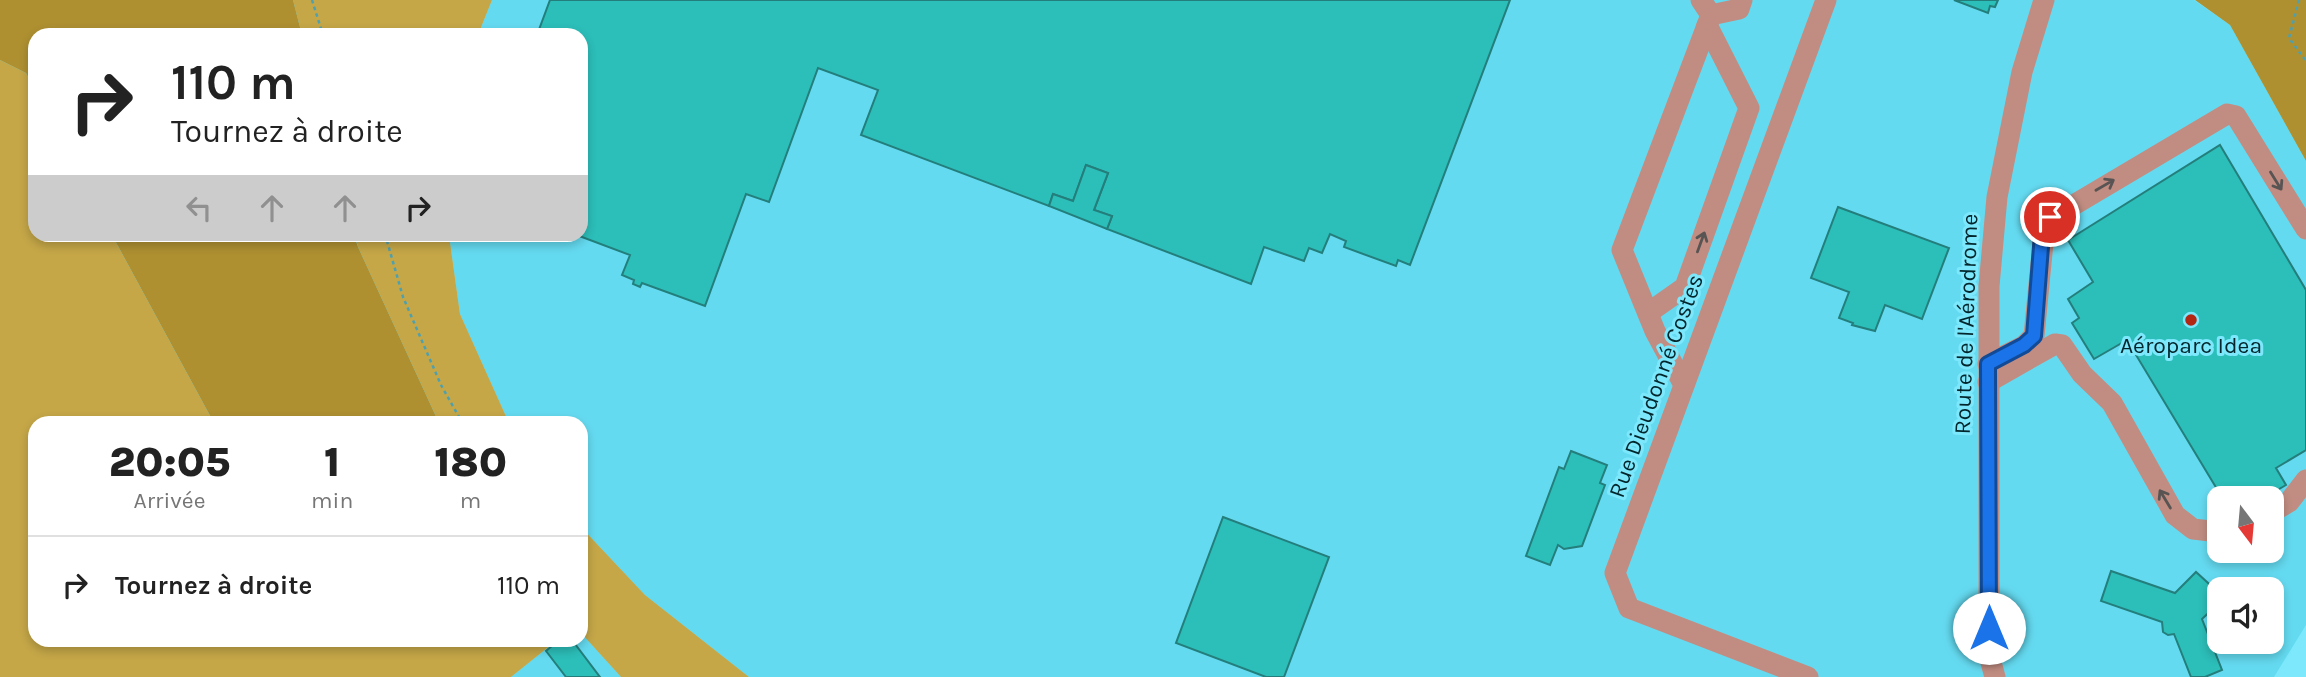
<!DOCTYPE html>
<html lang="fr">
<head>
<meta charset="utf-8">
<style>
  body { margin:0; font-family:Karla,sans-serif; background:#f2f2f2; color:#222; height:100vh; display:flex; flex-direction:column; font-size:26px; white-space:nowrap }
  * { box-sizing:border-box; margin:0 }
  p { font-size:23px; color:#767676 }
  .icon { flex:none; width:38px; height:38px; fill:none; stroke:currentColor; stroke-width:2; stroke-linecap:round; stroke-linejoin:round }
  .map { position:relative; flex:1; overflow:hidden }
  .details { position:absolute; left:28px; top:416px; width:560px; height:231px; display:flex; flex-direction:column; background:#fff; border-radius:21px; box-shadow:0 4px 10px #0003 }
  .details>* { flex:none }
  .banner { position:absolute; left:28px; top:28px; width:560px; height:214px; border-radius:21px; box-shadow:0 4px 10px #0003; background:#fff; color:#222; overflow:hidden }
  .needle { width:46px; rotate:164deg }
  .buttons { position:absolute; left:2207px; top:486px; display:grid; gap:14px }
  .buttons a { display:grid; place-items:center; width:77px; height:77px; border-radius:14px; background:#fff; box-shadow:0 4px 10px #0003; font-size:35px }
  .pin { position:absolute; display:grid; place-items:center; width:60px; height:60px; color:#fff; margin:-30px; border:4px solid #fff; border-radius:50%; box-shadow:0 2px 7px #0007 }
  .me { position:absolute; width:77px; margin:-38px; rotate:0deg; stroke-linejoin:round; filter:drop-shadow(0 0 5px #0008) }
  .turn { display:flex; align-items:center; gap:24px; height:147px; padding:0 28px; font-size:32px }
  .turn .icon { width:91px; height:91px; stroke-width:2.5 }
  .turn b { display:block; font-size:49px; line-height:60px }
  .lanes { display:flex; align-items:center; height:66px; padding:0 28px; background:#0003; justify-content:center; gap:35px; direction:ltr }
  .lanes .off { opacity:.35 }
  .eta { display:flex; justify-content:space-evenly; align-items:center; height:119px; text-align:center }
  .eta b { font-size:42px; font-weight:800; line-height:49px }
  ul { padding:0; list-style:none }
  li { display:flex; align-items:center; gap:21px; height:98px; padding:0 28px; border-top:2px solid #e0e0e0 }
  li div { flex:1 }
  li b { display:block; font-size:26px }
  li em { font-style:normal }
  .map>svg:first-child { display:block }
  .built { fill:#64daf0; fill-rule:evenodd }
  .green { fill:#c5a748 }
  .forest { fill:#ae9031 }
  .building { fill:#2cbeb9; stroke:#247e7b; stroke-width:2 }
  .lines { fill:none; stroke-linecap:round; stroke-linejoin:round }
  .path { stroke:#4fa0af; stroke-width:2.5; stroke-dasharray:3.5 3.5; stroke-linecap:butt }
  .minor { stroke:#c18d82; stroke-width:21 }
  .oneway { stroke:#585453 }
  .route-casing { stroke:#114b97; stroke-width:18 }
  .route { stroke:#1a73e8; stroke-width:12 }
  .poi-dot { fill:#b32611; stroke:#7de8fc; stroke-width:2.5 }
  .labels { text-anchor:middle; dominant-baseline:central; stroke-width:6; stroke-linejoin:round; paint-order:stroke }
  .street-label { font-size:23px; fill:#02262c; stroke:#7de8fc }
  .poi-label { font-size:23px; fill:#02262c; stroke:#7de8fc }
</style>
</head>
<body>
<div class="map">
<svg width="2306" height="677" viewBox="0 0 2306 677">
  <rect width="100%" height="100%" fill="#7de8fc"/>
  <g class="built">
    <path d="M492 0H2194L2230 25 2306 161V625L2274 677H749L645 595 581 527V424L509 423 460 314 449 235 581 234V35H478ZM2219 499H2272V551H2219ZM2219 590H2272V642H2219Z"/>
    <path d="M581 633 621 677H511L556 641 581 640Z"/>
  </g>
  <g class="green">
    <path d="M293 0H492L478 35H302Z"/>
    <path d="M0 60 26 73 35 90V234L112 235 214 423 35 424V640L556 641 511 677H0Z"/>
    <path d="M355 235H449L460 314 509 423H439L358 247Z"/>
    <path d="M581 527 645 595 749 677H621L581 633Z"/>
  </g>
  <g class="forest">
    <path d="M0 0H293L302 35H35V90L26 73 0 60Z"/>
    <path d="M2195 0H2306V161L2230 25Z"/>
    <path d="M112 235H354L358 247 439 423H214Z"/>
  </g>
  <g class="building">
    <path d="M550 0H1510L1410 265 1398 260 1396 266 1344 247 1346 241 1330 234 1322 253 1309 248 1304 261 1264 247 1251 284 1107 229 1112 216 1094 210 1108 173 1086 165 1073 201 1053 194 1049 206 861 135 878 90 818 68 769 202 746 194 705 306 642 283 640 287 633 284 634 280 622 275 630 255 574 234H581V35H537Z"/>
    <path d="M1954 0H1998L1995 7 1990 6 1988 13Z"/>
    <path d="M2220 145 2306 290V450L2276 468 2286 485 2262 499H2223L2127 340 2094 359 2072 323 2079 318 2068 299 2093 282 2068 240Z"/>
    <path d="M1086 165 1108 173 1094 210 1112 216 1107 229 1049 206 1053 194 1073 201Z"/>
    <path d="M1838 207 1949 248 1922 319 1885 305 1875 331 1852 325 1853 323 1839 318 1849 292 1811 278Z"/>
    <path d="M1571 451 1607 465 1600 483 1605 485 1582 546 1564 549 1558 545 1550 565 1526 556 1559 467 1564 469Z"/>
    <path d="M1223 517 1329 557 1284 677H1266L1176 643Z"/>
    <path d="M2111 571 2175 593 2196 572 2219 593V603L2202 619 2222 670 2205 677H2191L2174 634 2168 635 2163 632 2162 622 2101 601Z"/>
    <path d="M559 640H572L600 677H566L546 651Z"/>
  </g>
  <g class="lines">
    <g class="path">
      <path d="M312 0 323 35"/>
      <path d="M2299 0 2289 38 2306 61"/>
      <path d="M385 234 403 297 441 385 463 424"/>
    </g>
    <g class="minor">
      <path d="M1701 0 1711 15 1739 9 1742 0"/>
      <path d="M1648 313 1685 287 1749 108 1707 25"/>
      <path d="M1988 364 2024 346 2034 336 2045 222 2227 114 2236 116 2306 229"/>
      <path d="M1988 382 2055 344 2062 345 2082 374 2112 403 2175 515 2193 529 2219 532"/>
      <path d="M1684 385 1655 331 1622 250 1711 15"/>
      <path d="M2272 512 2289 502 2306 480"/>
      <path d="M1808 677 1629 608 1615 573 1826 0"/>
      <path d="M1995 677 1989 655V286L1997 197 2022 72 2044 0"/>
    </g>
  </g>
  <defs><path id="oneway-shaft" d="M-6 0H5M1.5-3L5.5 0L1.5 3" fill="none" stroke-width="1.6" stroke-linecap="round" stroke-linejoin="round" transform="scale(1.75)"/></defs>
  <g class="oneway">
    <use href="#oneway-shaft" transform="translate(2276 181) rotate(58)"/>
    <use href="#oneway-shaft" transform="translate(2105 185) rotate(-30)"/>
    <use href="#oneway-shaft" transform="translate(1701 242) rotate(-70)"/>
    <use href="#oneway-shaft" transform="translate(2165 499) rotate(-121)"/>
  </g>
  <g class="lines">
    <defs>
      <path id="route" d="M1989 628 1988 364 2024 345 2034 336 2042 234 2045 222 2050 217"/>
    </defs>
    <use href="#route" class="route-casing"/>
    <use href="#route" class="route"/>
  </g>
  <circle class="poi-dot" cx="2191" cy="320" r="7"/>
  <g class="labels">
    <g class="street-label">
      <text transform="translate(1966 324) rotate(-88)">Route de l'Aérodrome</text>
      <text transform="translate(1656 386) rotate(-70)">Rue Dieudonné Costes</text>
    </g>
    <g class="poi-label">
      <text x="2191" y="345">Aéroparc Idea</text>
    </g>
  </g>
</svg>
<div class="buttons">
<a><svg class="needle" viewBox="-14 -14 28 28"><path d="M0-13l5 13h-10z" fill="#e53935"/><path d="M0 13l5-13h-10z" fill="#767676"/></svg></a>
<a><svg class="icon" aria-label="sound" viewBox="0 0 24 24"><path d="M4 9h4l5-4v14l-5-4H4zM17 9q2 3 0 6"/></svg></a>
</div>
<div class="pin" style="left:2050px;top:217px;background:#d93025"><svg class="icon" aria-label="arrive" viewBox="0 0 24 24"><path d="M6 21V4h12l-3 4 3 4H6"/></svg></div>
<svg class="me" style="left:1989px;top:628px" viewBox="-20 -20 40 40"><circle r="19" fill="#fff"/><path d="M0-13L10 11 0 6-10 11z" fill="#1a73e8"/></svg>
<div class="banner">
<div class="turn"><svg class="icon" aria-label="right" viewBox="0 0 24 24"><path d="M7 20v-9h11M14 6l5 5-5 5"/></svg><div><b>110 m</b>Tournez à droite</div></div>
<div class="lanes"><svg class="icon off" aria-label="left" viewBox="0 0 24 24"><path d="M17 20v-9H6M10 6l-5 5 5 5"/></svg><svg class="icon off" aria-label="ahead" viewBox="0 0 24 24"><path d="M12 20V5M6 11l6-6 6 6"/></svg><svg class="icon off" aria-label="ahead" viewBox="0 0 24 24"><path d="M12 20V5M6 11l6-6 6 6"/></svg><svg class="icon" aria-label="right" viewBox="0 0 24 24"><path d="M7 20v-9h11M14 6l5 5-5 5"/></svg></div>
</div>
<section class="details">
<div class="eta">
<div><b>20:05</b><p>Arrivée</p></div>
<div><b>1</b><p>min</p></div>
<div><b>180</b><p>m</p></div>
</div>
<ul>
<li><svg class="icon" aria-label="right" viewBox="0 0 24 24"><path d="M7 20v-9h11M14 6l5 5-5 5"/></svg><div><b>Tournez à droite</b></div><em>110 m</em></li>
</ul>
</section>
</div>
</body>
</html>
